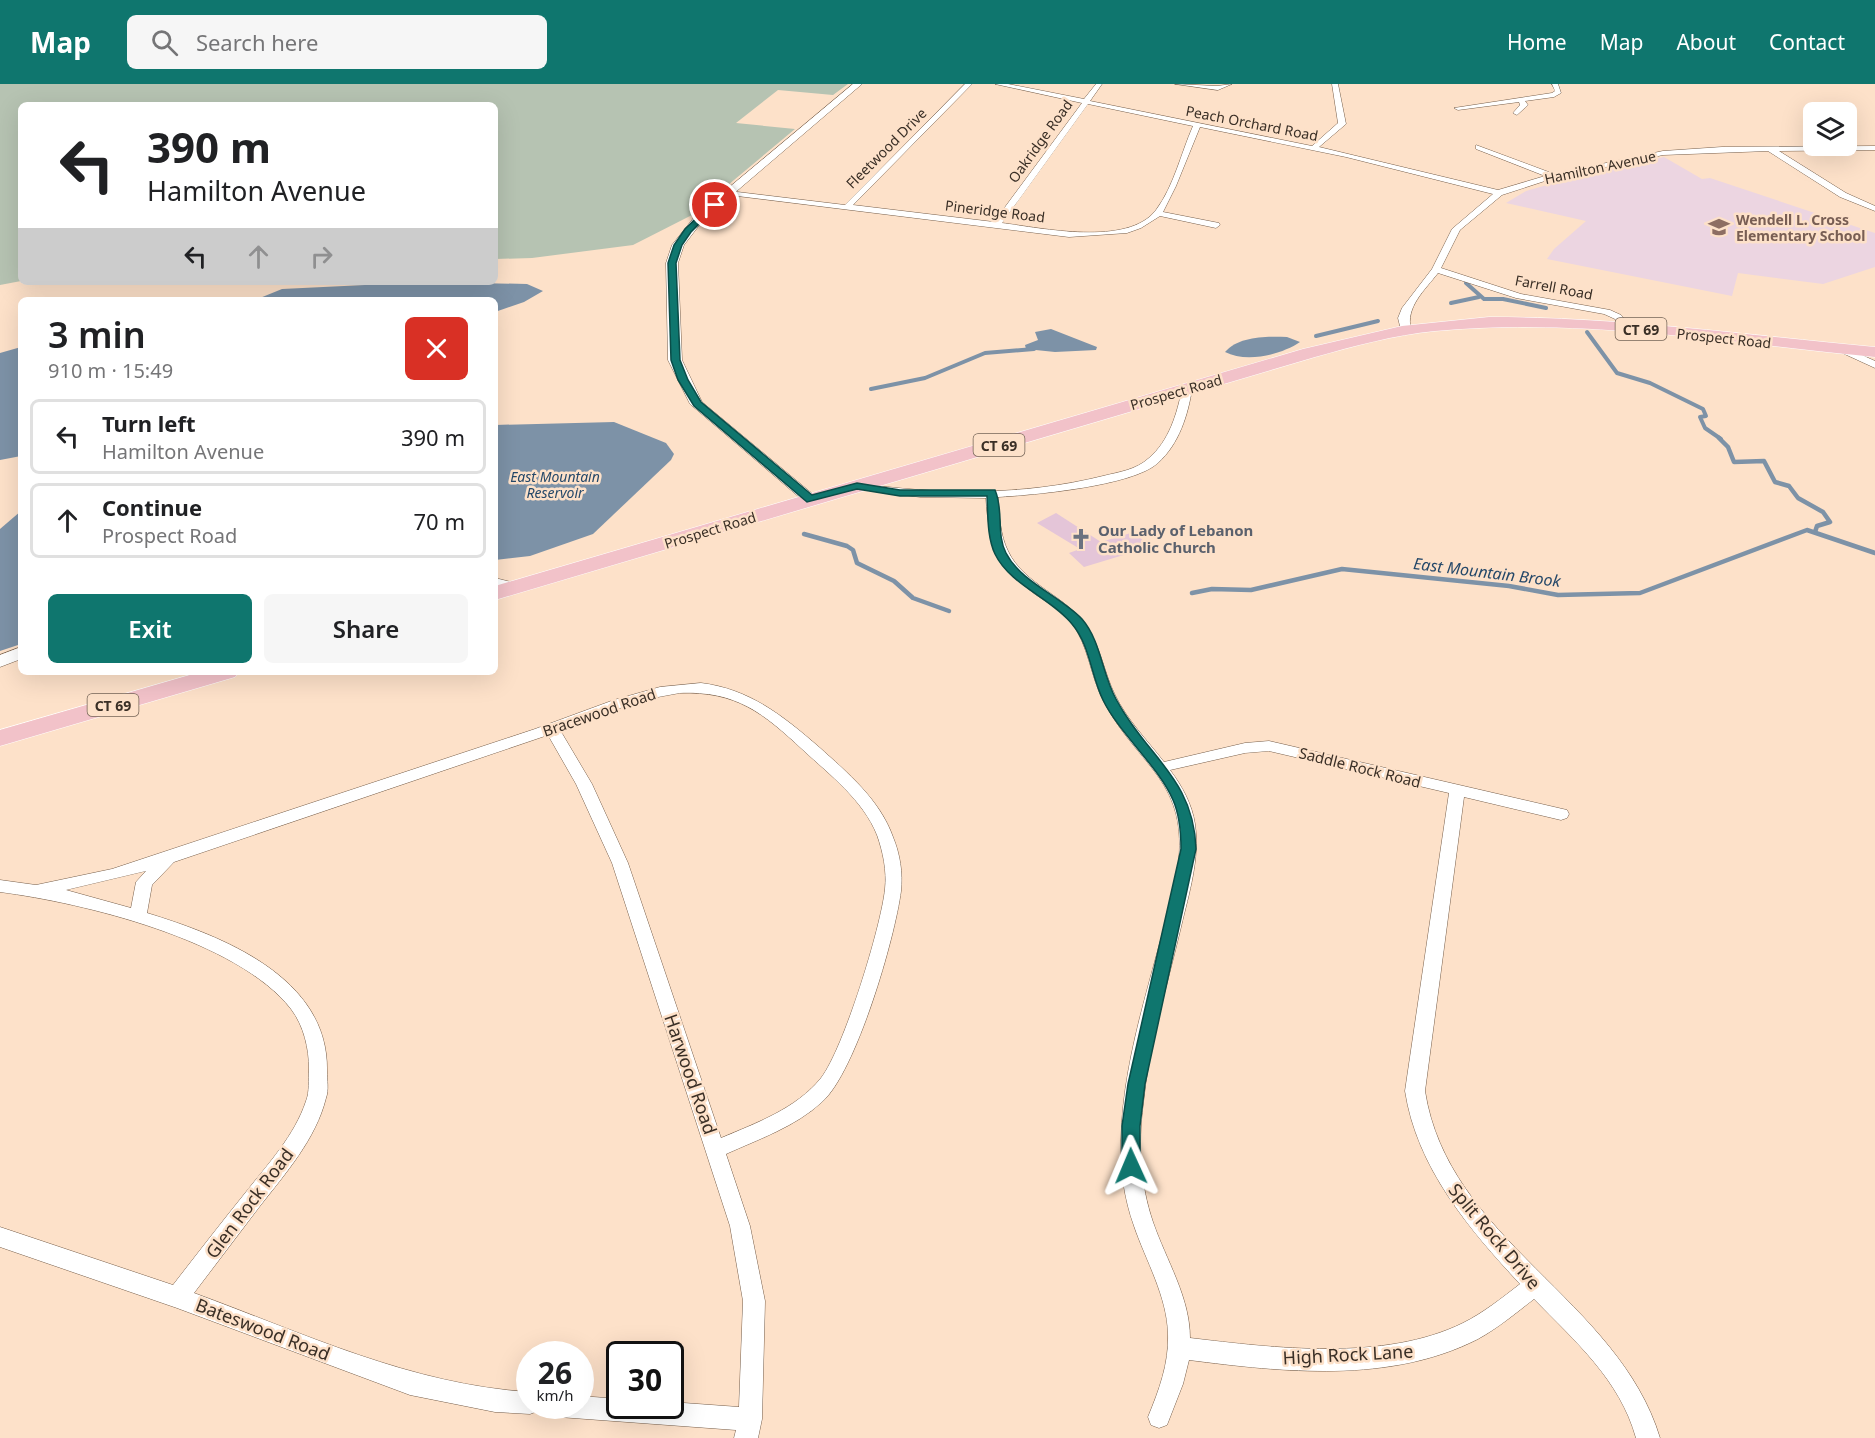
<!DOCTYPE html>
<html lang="en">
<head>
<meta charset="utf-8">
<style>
  body { margin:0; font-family:"Noto Sans",sans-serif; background:#f6f6f6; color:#202124; height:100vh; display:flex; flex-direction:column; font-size:22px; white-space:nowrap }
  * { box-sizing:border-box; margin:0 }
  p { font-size:20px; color:#757577 }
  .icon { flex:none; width:33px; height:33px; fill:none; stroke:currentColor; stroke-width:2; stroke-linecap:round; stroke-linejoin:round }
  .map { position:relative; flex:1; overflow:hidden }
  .details { position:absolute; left:18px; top:213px; width:480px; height:378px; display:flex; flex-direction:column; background:#fff; border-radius:9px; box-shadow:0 6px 24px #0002 }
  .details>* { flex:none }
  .guide { position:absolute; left:18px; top:18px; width:480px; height:183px; border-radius:9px; box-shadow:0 6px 24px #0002; background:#fff; color:#202124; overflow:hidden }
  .fabs { position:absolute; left:1803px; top:18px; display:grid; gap:12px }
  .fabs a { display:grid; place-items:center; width:54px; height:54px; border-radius:9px; background:#fff; box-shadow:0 6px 24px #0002; font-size:30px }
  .speed { position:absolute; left:516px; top:1257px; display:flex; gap:12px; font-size:30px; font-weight:700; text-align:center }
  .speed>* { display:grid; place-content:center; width:78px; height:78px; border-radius:50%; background:#fff; box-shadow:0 6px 24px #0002; line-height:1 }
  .speed small { font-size:15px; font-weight:400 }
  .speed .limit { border:3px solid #111; border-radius:9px; background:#fff; color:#111 }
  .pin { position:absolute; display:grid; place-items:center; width:51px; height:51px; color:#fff; margin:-26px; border:3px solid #fff; border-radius:50%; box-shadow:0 2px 6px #0007 }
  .me { position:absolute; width:66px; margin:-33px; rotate:359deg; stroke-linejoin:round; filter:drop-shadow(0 0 4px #0008) }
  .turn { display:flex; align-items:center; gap:21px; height:126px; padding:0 30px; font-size:27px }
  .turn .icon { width:78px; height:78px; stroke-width:2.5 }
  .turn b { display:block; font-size:42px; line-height:51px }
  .lanes { display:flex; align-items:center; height:57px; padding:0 30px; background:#0003; justify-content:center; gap:30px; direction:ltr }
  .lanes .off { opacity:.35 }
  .round { display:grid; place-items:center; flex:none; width:63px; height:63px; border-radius:9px; background:#f6f6f6 }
  .summary { display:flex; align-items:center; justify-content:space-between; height:102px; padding:0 30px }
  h1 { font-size:36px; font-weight:600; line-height:45px }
  .action { display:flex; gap:12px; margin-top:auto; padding:12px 30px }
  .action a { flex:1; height:69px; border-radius:9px; background:#0f766e; color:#fff; font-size:24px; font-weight:600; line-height:69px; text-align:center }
  .action a+a { background:#f6f6f6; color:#202124 }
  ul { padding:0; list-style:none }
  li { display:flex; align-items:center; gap:18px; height:75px; margin:0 12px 9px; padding:0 18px; border:3px solid #e0e0e0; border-radius:9px }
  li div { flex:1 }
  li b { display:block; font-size:22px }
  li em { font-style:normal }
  header { display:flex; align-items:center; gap:36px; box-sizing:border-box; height:84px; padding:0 30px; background:#0f766e; color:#fff }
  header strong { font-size:28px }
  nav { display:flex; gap:33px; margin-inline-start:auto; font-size:21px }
  .search { width:420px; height:54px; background:#f6f6f6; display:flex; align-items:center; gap:15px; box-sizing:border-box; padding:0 21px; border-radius:9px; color:#757577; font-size:22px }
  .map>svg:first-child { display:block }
  .education { fill:#ecd5e1 }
  .green { fill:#b6c3b2 }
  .water { fill:#7d92a7 }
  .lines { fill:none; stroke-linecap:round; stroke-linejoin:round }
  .stream-far1 { stroke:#7d92a7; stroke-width:4 }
  .stream { stroke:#7d92a7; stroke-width:4.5 }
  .building { fill:#e4c5d8 }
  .minor-casing { stroke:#775f4b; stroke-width:1 }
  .tertiary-casing { stroke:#775f4b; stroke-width:1 }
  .primary-casing { stroke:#fff; stroke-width:1 }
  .minor { fill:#fff; fill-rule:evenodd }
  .tertiary { fill:#fff; fill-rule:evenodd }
  .primary { fill:#f2c2c9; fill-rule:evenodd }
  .route { fill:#0f766e; stroke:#0a4d48; stroke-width:1.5 }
  .labels { text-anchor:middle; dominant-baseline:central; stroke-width:5; stroke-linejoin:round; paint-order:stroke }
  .far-street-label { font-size:14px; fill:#3a2f26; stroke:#fde1c9 }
  .far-education-label { font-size:14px; font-weight:bold; fill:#785e54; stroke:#fde1c9; text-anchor:start }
  .shield { fill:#fde1c9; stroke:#746457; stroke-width:1.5 }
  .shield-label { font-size:14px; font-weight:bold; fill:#3a2f26 }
  .far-water-label { font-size:14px; font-style:italic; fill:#254869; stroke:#fde1c9 }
  .worship-label { font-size:15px; font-weight:bold; fill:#5b616d; stroke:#fde1c9; text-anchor:start }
  .street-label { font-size:15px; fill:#3a2f26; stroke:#fde1c9 }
  .water-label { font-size:16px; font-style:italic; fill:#254869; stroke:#fde1c9 }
  .near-street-label { font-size:18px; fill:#3a2f26; stroke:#fde1c9 }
</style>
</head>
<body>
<header>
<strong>Map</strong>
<div class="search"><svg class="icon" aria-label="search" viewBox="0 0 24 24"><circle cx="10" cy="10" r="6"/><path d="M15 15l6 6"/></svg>Search here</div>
<nav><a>Home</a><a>Map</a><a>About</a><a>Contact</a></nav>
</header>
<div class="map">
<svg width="1875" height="1354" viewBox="0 0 1875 1354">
  <rect width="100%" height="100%" fill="#fde1c9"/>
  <path class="education" d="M1664 73 1702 95 1710 94 1875 149V183L1823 200 1738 189 1732 212 1547 175 1554 165 1586 137 1506 119 1526 107 1568 95Z"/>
  <path class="green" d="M0 0H848L833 11 778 6 736 39 795 45 692 131 633 161 532 174 495 175V21H21V197L0 201Z"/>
  <g class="water">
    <path d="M427 198 527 200 543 207 524 218 495 228V216H255L282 205Z"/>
    <path d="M1051 245 1097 263 1096 266 1055 268 1026 265 1025 261 1038 256 1035 248Z"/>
    <path d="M1287 253 1300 258C1281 271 1246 279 1225 268 1238 252 1268 252 1287 253Z"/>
    <path d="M21 263V372L0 376V269Z"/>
    <path d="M614 338 666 359 674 370 671 376 593 450 530 472 495 476V341Z"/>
    <path d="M21 427V560L0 567V445Z"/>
  </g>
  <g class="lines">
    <g class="stream-far1">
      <path d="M1466 199 1484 215H1503L1546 224"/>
      <path d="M1451 219 1479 213"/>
      <path d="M1587 248 1617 289 1650 299 1703 325 1706 332 1700 333 1705 344 1721 355"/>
      <path d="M1316 252 1378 237"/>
      <path d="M871 305 925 294 985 269 1034 265"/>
    </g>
    <g class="stream">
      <path d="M1719 354 1728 363 1734 378 1764 377 1775 398 1789 402 1798 414 1823 428 1830 438 1817 442 1815 448"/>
      <path d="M804 450 847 462 853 466 857 479 894 497 913 514 949 527"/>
      <path d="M1192 509 1212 505 1251 506 1342 485 1509 502 1558 511 1640 509 1807 446 1875 469"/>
    </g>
  </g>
  <path class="building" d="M1056 429 1101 458 1134 448 1150 463 1084 483 1069 469 1080 465 1037 439Z"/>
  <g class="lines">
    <defs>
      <g id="minor">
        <path d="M965 0H972L853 121 994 138 1082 19 995 0H1008L1084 15 1096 0H1102L1090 17 1312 62 1338 39 1332 0H1338L1346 40 1319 63 1498 106 1545 92 1476 65V61L1554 90 1663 67 1722 63 1875 62V66L1779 67 1846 109 1875 122V127L1840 113 1768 67 1663 71 1554 94 1502 111 1460 146 1441 184 1521 210 1610 226 1621 231 1631 244 1629 246H1623L1615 235 1604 230 1516 214 1438 189C1425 206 1405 223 1411 246L1406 249 1401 246 1398 234 1402 224 1432 185 1452 145 1493 110 1346 73 1200 43 1176 102 1163 128 1219 139 1220 141 1216 144 1160 132 1141 144 1127 149 1069 153 729 111 725 109 729 107 845 121ZM1088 20 1193 42C1181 69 1174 102 1156 126 1128 163 1042 144 1002 139Z"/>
        <path d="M1175 0 1217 2 1232 0 1218 6Z"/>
        <path d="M1552 0H1558L1561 9 1554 13 1525 17 1528 21 1517 31 1513 29 1520 21 1519 18 1458 26 1454 24 1552 9 1555 7Z"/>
        <path d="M1842 262 1875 277V284L1838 267V263Z"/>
        <path d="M1187 302 1192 305C1188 331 1179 360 1158 379 1133 402 1034 411 998 413 999 431 1000 451 1008 467 1024 501 1067 512 1087 543 1101 564 1104 589 1115 611 1127 636 1147 656 1164 678L1245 659 1269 657 1567 726 1569 730 1567 734 1561 736 1464 713 1425 1007C1448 1156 1618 1215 1660 1354H1636C1620 1296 1575 1257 1534 1215 1516 1229 1498 1244 1478 1255 1390 1300 1283 1288 1189 1276L1183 1300 1167 1341 1159 1344 1151 1341 1148 1333C1159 1306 1169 1280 1168 1250 1167 1212 1146 1177 1134 1142 1124 1114 1120 1085 1121 1056 1123 963 1160 875 1178 784 1189 696 1140 685 1104 618 1090 592 1089 561 1071 538 1061 526 1048 519 1035 510 997 482 989 461 986 414L920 413 857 405 851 402 857 399C938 411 1023 412 1103 392 1119 388 1136 386 1149 374 1169 357 1177 330 1182 305ZM1269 667 1449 709 1405 1007C1417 1084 1469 1145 1520 1200 1502 1214 1483 1229 1463 1239 1384 1278 1274 1264 1190 1254 1190 1213 1166 1176 1153 1138 1140 1100 1138 1060 1143 1021 1149 960 1167 902 1181 843 1189 809 1200 775 1195 740 1192 720 1182 702 1170 686L1245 669Z"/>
        <path d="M701 599C750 605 783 632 819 663 848 689 880 716 893 753 900 770 903 789 901 807 895 854 856 988 822 1018 795 1043 759 1055 726 1070L750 1142 765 1217 762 1335 758 1354H734L736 1346 559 1333 551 1330 548 1322H580V1312L620 1315V1322H670V1318L739 1323 743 1217 730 1142 612 779 576 700 548 651 174 778 152 801 147 829C222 852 329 893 327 987 327 996 329 1006 326 1014 316 1055 285 1090 260 1122 238 1151 216 1180 194 1209 303 1249 412 1301 530 1308V1322H540L538 1327 530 1330 495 1328 410 1311 177 1224 0 1163V1143L173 1201C197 1170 221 1139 246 1108 268 1080 295 1051 306 1017 310 1007 308 996 309 985 309 965 304 942 291 925 237 856 84 819 0 808V796L36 801 112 785 535 645 614 616 660 603ZM680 609C737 607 763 629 803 666 830 691 863 716 877 751 883 768 887 787 885 805 881 843 844 964 821 994 796 1025 756 1039 721 1054L628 779 592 700 560 646 642 616ZM146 787 136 798 131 824 66 806Z"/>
      </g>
      <g id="tertiary">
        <path d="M853 0H862L704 135 684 161 678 179 682 276 702 318 815 412 818 415 815 418H805L690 320 668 276 666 179 672 161 696 131Z"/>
        <path d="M495 494 519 500 521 504 513 509 495 504Z"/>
        <path d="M21 563V575L0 583V571Z"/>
      </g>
      <g id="primary">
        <path d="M1489 233C1619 233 1746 251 1875 263V273C1729 259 1582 233 1435 247 1394 251 1354 262 1315 273L495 516V502L1303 265 1402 242Z"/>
        <path d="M200 588H239L235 593 0 662V646Z"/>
      </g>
    </defs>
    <use href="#minor" class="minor-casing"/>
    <use href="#tertiary" class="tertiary-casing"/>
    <use href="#primary" class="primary-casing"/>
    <use href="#minor" class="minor"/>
    <use href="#tertiary" class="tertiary"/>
    <use href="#primary" class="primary"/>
  </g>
  <path class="route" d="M712 119 718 121 691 148 682 161 676 179 680 276 688 296 701 318 812 411 857 399 900 406H995C1004 426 996 450 1006 469 1021 498 1060 512 1082 535 1101 557 1102 590 1116 615 1146 672 1194 694 1196 765L1145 1000 1140 1042V1082L1138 1088 1131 1091 1125 1088 1122 1082V1042L1128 1000 1181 765C1181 748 1180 732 1173 716 1159 683 1119 649 1103 616 1091 592 1090 561 1072 540 1051 514 1010 501 995 470 987 453 988 431 987 412H900L857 405 807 418 694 322 678 296 671 276 668 179 674 161 685 145Z"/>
  <defs>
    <symbol id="school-bare" viewBox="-9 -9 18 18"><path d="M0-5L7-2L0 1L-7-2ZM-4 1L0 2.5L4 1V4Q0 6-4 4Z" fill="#8d6e63" stroke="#fde1c9" stroke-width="2.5" paint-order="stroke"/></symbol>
    <symbol id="church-bare" viewBox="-9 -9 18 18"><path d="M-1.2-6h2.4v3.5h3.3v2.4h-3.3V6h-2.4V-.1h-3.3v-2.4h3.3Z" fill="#6b7280" stroke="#fde1c9" stroke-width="2.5" paint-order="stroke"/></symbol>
  </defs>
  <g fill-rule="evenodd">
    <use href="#school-bare" x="1704" y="128" width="30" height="30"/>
    <use href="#church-bare" x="1066" y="440" width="30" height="30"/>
  </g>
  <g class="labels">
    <g class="far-street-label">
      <text transform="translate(1252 39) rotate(11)">Peach Orchard Road</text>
      <text transform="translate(1040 57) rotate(-54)">Oakridge Road</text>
      <text transform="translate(886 64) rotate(-45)">Fleetwood Drive</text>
      <text transform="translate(1600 83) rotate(-12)">Hamilton Avenue</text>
      <text transform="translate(995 127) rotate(7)">Pineridge Road</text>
      <text transform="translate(1554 203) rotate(11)">Farrell Road</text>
      <text transform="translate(1724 254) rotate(6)">Prospect Road</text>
      <text transform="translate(1176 308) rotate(-16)">Prospect Road</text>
      <text transform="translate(710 446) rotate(-17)">Prospect Road</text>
    </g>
    <g class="far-education-label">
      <text x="1736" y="135">Wendell L. Cross<tspan x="1736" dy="16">Elementary School</tspan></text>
    </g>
    <g class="shield">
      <rect x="1615.5" y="234" width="51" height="22" rx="4.5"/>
      <rect x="973.5" y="350" width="51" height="22" rx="4.5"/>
      <rect x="87.5" y="610" width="51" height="22" rx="4.5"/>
    </g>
    <g class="shield-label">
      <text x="1641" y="245">CT 69</text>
      <text x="999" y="361">CT 69</text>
      <text x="113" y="621">CT 69</text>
    </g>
    <g class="far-water-label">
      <text x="555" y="392">East Mountain<tspan x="555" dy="16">Reservoir</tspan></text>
    </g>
    <g class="worship-label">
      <text x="1098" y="446">Our Lady of Lebanon<tspan x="1098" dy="17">Catholic Church</tspan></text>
    </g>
    <g class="street-label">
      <text transform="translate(599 628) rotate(-19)">Bracewood Road</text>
      <text transform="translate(1360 683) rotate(14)">Saddle Rock Road</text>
    </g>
    <g class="water-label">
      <text transform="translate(1487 488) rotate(7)">East Mountain Brook</text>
    </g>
    <g class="near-street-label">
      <text transform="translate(691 990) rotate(71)">Harwood Road</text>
      <text transform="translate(249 1119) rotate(-53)">Glen Rock Road</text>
      <text transform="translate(1495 1152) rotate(50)">Split Rock Drive</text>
      <text transform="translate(263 1245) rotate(21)">Bateswood Road</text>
      <text transform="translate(1348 1270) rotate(-3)">High Rock Lane</text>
    </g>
  </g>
</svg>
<div class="fabs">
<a><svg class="icon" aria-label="layers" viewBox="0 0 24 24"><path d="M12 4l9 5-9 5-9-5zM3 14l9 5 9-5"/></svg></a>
</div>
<div class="speed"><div>26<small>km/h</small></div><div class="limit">30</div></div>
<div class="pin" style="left:715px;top:121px;background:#d93025"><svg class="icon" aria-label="arrive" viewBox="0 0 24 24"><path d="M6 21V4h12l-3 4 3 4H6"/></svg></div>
<svg class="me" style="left:1131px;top:1082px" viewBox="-20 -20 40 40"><path d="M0-17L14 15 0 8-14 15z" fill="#0f766e" stroke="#fff" stroke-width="4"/></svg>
<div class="guide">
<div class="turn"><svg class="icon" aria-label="left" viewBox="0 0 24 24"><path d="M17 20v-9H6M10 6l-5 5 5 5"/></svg><div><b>390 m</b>Hamilton Avenue</div></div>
<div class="lanes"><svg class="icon" aria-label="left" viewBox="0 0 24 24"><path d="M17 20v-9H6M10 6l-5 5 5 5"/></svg><svg class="icon off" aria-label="ahead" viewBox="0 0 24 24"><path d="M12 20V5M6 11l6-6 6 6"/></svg><svg class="icon off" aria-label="right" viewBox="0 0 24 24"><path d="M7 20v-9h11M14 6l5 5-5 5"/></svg></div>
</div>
<section class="details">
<div class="summary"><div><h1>3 min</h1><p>910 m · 15:49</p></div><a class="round" style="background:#d93025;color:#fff"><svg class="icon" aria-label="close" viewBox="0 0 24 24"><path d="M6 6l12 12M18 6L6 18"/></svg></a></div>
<ul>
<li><svg class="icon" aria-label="left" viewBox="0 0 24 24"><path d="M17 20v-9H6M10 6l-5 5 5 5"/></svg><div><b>Turn left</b><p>Hamilton Avenue</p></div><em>390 m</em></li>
<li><svg class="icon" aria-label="ahead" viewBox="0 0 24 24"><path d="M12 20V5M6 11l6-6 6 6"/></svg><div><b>Continue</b><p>Prospect Road</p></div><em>70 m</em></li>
</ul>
<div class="action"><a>Exit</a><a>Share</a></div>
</section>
</div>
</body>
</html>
